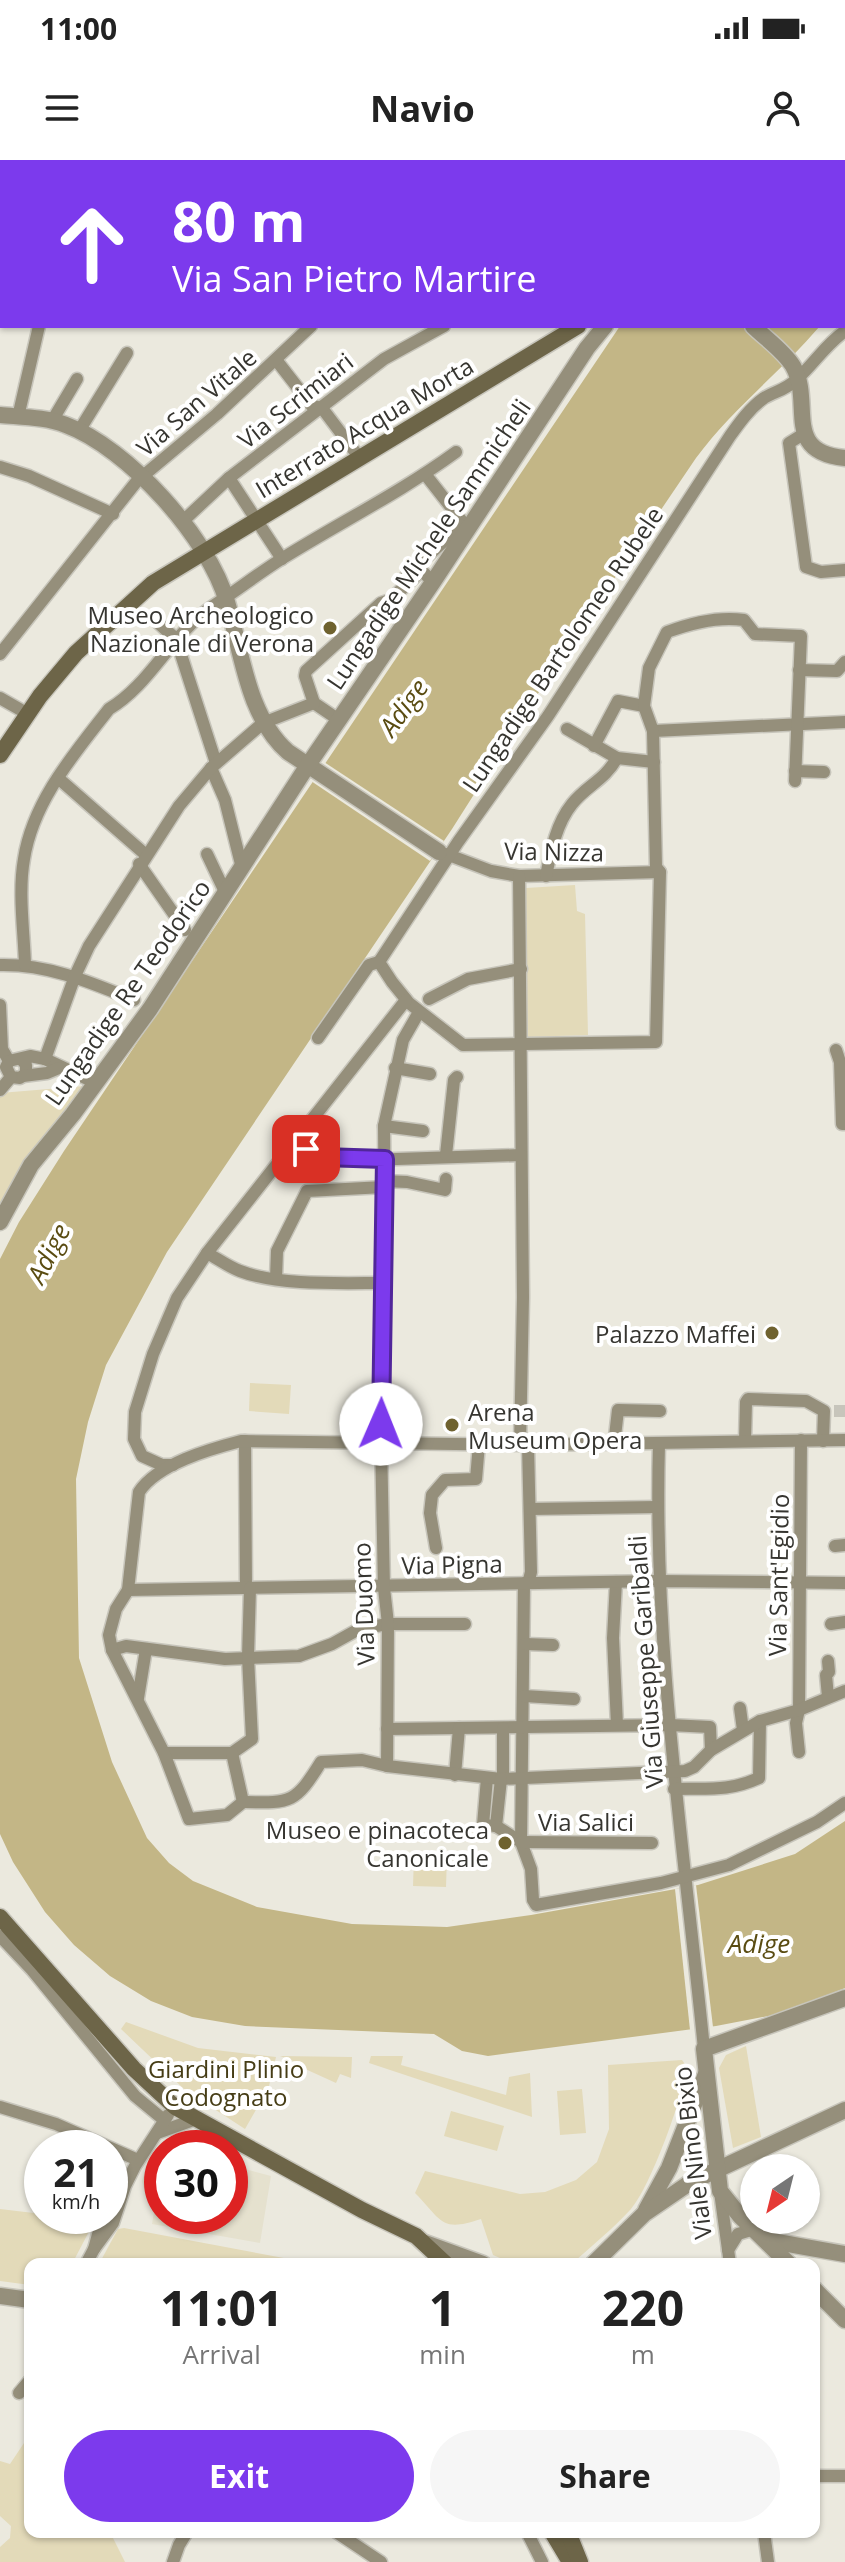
<!DOCTYPE html>
<html lang="en">
<head>
<meta charset="utf-8">
<style>
  body { margin:0; font-family:"Open Sans",sans-serif; background:#f6f6f6; color:#222; height:100vh; display:flex; flex-direction:column; font-size:30px; white-space:nowrap }
  * { box-sizing:border-box; margin:0 }
  p { font-size:26px; color:#767676 }
  .icon { flex:none; width:44px; height:44px; fill:none; stroke:currentColor; stroke-width:2; stroke-linecap:round; stroke-linejoin:round }
  .map { position:relative; flex:1; overflow:hidden }
  .side { position:absolute; left:24px; top:2098px; width:796px; height:280px; display:flex; flex-direction:column; background:#fff; border-radius:16px; box-shadow:0 2px 6px #0004 }
  .side>* { flex:none }
  .hud { position:absolute; left:0px; top:0px; width:846px; height:168px; box-shadow:0 2px 6px #0004; background:#7c3aed; color:#fff; overflow:hidden }
  .needle { width:52px; rotate:215deg }
  .tools { position:absolute; left:740px; top:1994px; display:grid; gap:16px }
  .tools a { display:grid; place-items:center; width:80px; height:80px; border-radius:50%; background:#fff; box-shadow:0 2px 6px #0004; font-size:40px }
  .speed { position:absolute; left:24px; top:1970px; display:flex; gap:16px; font-size:40px; font-weight:700; text-align:center }
  .speed>* { display:grid; place-content:center; width:104px; height:104px; border-radius:50%; background:#fff; box-shadow:0 2px 6px #0004; line-height:1 }
  .speed small { font-size:20px; font-weight:400 }
  .speed .limit { border:12px solid #d22; background:#fff; color:#111 }
  .pin { position:absolute; display:grid; place-items:center; width:68px; height:68px; color:#fff; margin:-34px; border-radius:16px; box-shadow:0 4px 12px #0006 }
  .me { position:absolute; width:88px; margin:-44px; rotate:1deg; stroke-linejoin:round; filter:drop-shadow(0 0 6px #0008) }
  .turn { display:flex; align-items:center; gap:28px; height:168px; padding:0 40px; font-size:36px }
  .turn .icon { width:104px; height:104px; stroke-width:2.5 }
  .turn b { display:block; font-size:56px; line-height:68px }
  .eta { display:flex; justify-content:space-evenly; align-items:center; height:136px; text-align:center }
  .eta b { font-size:48px; font-weight:700; line-height:56px }
  .action { display:flex; gap:16px; margin-top:auto; padding:16px 40px }
  .action a { flex:1; height:92px; border-radius:48px; background:#7c3aed; color:#fff; font-size:32px; font-weight:700; line-height:92px; text-align:center }
  .action a+a { background:#f6f6f6; color:#222 }
  .status { display:flex; justify-content:space-between; align-items:center; height:56px; padding:0 40px; background:#fff; direction:ltr }
  .status svg { height:22px; fill:currentColor }
  header { display:flex; justify-content:space-between; align-items:center; height:104px; padding:0 40px; background:#fff; font-size:36px; font-weight:700 }
  .map>svg:first-child { display:block }
  .built { fill:#e5e1ce }
  .green { fill:#e3dab9 }
  .water { fill:#c3b686 }
  .pier { fill:#ebe9de }
  .lines { fill:none; stroke-linecap:round; stroke-linejoin:round }
  .minor-tunnel { stroke:#c7c5bb; stroke-width:12; stroke-dasharray:12 6; stroke-linecap:butt }
  .minor-casing { stroke:#c7c5bb; stroke-width:15 }
  .tertiary-casing { stroke:#c7c5bb; stroke-width:19 }
  .secondary-casing { stroke:#c7c5bb; stroke-width:19 }
  .minor { stroke:#958f7b; stroke-width:12 }
  .tertiary { stroke:#958f7b; stroke-width:16 }
  .secondary { stroke:#6d6548; stroke-width:16 }
  .route-casing { stroke:#51269a; stroke-width:20 }
  .route { stroke:#7c3aed; stroke-width:14 }
  .poi-dot { fill:#6f622f; stroke:#fff; stroke-width:3 }
  .labels { text-anchor:middle; dominant-baseline:central; stroke-width:8; stroke-linejoin:round; paint-order:stroke }
  .street-label { font-size:24px; fill:#363530; stroke:#fff }
  .poi-label { font-size:24px; fill:#363530; stroke:#fff; text-anchor:end }
  .park-label { font-size:24px; fill:#463d16; stroke:#fff }
  .water-label { font-size:26px; font-style:italic; fill:#5a4c12; stroke:#fff }
</style>
</head>
<body>
<div class="status"><b>11:00</b><svg viewBox="0 0 49 12"><path d="M0 12V9h3v3zM5 12V6h3v6zM10 12V3h3v9zM15 12V0h3v12zM26 1h20v11H26zM47 4h2v5h-2z"/></svg></div>
<header><svg class="icon" aria-label="menu" viewBox="0 0 24 24"><path d="M4 6h16M4 12h16M4 18h16"/></svg>Navio<svg class="icon" aria-label="person" viewBox="0 0 24 24"><circle cx="12" cy="8" r="4"/><path d="M4 21q1-7 8-7t8 7"/></svg></header>
<div class="map">
<svg width="845" height="2402" viewBox="0 0 845 2402">
  <rect width="100%" height="100%" fill="#ebe9de"/>
  <path class="built" d="M152 1995 161 2000 162 2003V2056H230V2005L271 2016 260 2083 152 2064 155 2047 146 2036 142 2021 149 1998Z"/>
  <g class="green">
    <path d="M575 725 577 751 585 754 588 875 524 877 526 728Z"/>
    <path d="M85 926 0 1052V933Z"/>
    <path d="M250 1223 291 1225 289 1254 249 1251Z"/>
    <path d="M414 1694 447 1695 446 1727 413 1726Z"/>
    <path d="M126 1862 198 1888 276 1897 267 1934 261 1933 255 1937 254 1943 257 1948 245 1969 185 1930 121 1869Z"/>
    <path d="M746 1886 761 1977 733 1988 719 1908 726 1895Z"/>
    <path d="M280 1896 352 1897 351 1918 340 1914 336 1923 303 1908 304 1905Z"/>
    <path d="M371 1896H403L401 1905 506 1935 509 1917 530 1913 532 1957 369 1903Z"/>
    <path d="M682 1900 687 1907C683 1937 650 2028 631 2049 613 2069 591 2086 572 2104H514L493 2095 481 2059C440 2073 442 2060 415 2033L425 2011 520 2034 545 2032 576 2020 597 2002 609 1969 608 1905Z"/>
    <path d="M582 1929 586 1973 560 1975 557 1931Z"/>
    <path d="M451 1951 504 1966 497 1991 444 1976Z"/>
    <path d="M0 2049 42 2054V2056L95 2060 72 2104H30V2125L0 2121Z"/>
    <path d="M124 2068 316 2104H99L118 2069Z"/>
    <path d="M30 2274V2372H110L125 2402H0V2387L10 2378 11 2366 0 2356V2301L10 2304Z"/>
  </g>
  <path class="water" d="M620 166H820C781 212 733 248 696 298L560 499 452 669 167 1092 106 1205 88 1262 76 1319 79 1498 112 1602 147 1678 169 1703 193 1721 257 1747 352 1764 447 1767 531 1755 698 1725 795 1694 845 1661V1828L784 1853 716 1866 488 1896 462 1891 434 1874 245 1866 192 1857 151 1841 110 1816 74 1785 45 1752 13 1702 0 1674V1099L19 1062 64 991Z"/>
  <g class="pier">
    <path d="M324 602 444 681 430 701 311 621Z"/>
    <path d="M696 1725 713 1867 690 1870 675 1729Z"/>
  </g>
  <g class="lines">
    <path class="minor-tunnel" d="M834 1251H845"/>
    <defs>
      <g id="minor">
        <path d="M91 0 93 2"/>
        <path d="M158 0 161 2"/>
        <path d="M352 0 353 2"/>
        <path d="M53 2V0"/>
        <path d="M445 2 446 0"/>
        <path d="M277 201 312 246 322 248"/>
        <path d="M322 248 359 297"/>
        <path d="M18 257 39 166"/>
        <path d="M52 261 77 219"/>
        <path d="M79 271 127 193"/>
        <path d="M805 273 789 283 806 407 821 412 845 410"/>
        <path d="M0 307 29 316 113 354"/>
        <path d="M229 318 282 399"/>
        <path d="M183 361 229 318 384 199 444 166"/>
        <path d="M406 416 444 381 461 360 425 314"/>
        <path d="M155 460 176 479 216 603"/>
        <path d="M0 494 137 321 217 254 311 166"/>
        <path d="M799 510 837 511 845 502"/>
        <path d="M0 538 28 554"/>
        <path d="M339 560 314 543 305 516 306 511 381 443 390 440 419 413H424L433 422"/>
        <path d="M567 569 617 598 654 602"/>
        <path d="M653 571 845 562"/>
        <path d="M594 586 618 541 644 546"/>
        <path d="M211 608 225 640 242 708"/>
        <path d="M795 611 824 612"/>
        <path d="M58 618 146 695"/>
        <path d="M207 694 226 734"/>
        <path d="M446 694 491 711 519 716 660 712"/>
        <path d="M139 704 185 770"/>
        <path d="M519 716 523 1137 520 1285"/>
        <path d="M546 716C551 691 556 664 572 644 587 625 604 621 617 598"/>
        <path d="M379 802 392 822 409 843 463 885 656 882 660 712 656 707 653 571 644 546 649 508 667 472C691 463 718 456 744 460L755 474 801 476 795 621"/>
        <path d="M379 802 458 682 548 556 730 276C740 262 750 248 764 238 775 231 784 231 796 220 814 204 825 185 845 171"/>
        <path d="M0 805C48 804 90 822 134 840"/>
        <path d="M25 805C24 771 18 733 24 699 33 641 74 594 109 549 151 524 171 474 213 446 236 431 259 413 283 398 341 362 401 332 456 292"/>
        <path d="M429 839 468 819 521 809"/>
        <path d="M0 845 2 889 9 901"/>
        <path d="M318 878 369 805 379 802"/>
        <path d="M836 890 840 902 842 964H845"/>
        <path d="M21 899 26 905V913L20 918 11 917 6 907 9 901 30 896 45 899 96 923"/>
        <path d="M45 899 75 816 89 786 179 646 211 608 263 563 314 543"/>
        <path d="M395 908 430 914"/>
        <path d="M23 916 47 913 59 908"/>
        <path d="M0 930 11 917"/>
        <path d="M384 966 423 971"/>
        <path d="M298 981 306 989 322 997 367 1000 521 995"/>
        <path d="M446 995 454 920 457 917"/>
        <path d="M384 1021 407 1022 445 1030 446 1019"/>
        <path d="M207 1093C218 1099 229 1107 240 1111 279 1126 342 1123 384 1123"/>
        <path d="M276 1119 277 1091 307 1031 384 1027"/>
        <path d="M245 1281 246 1428"/>
        <path d="M745 1281 746 1242 748 1239 806 1241 824 1251 823 1281"/>
        <path d="M659 1284C653 1487 684 1688 704 1889"/>
        <path d="M528 1285 531 1412 529 1420 524 1424 521 1682 531 1709 533 1740 536 1745 661 1723 729 1705 817 1662 845 1643"/>
        <path d="M614 1285 618 1250 660 1251"/>
        <path d="M173 1305H162L142 1296 134 1279 135 1252 153 1194 177 1138 207 1093 406 840"/>
        <path d="M530 1349 657 1347"/>
        <path d="M835 1386 845 1385"/>
        <path d="M436 1388 430 1353 432 1335 445 1320 476 1319 479 1284"/>
        <path d="M616 1422 613 1478 617 1565"/>
        <path d="M128 1430 660 1421 845 1423"/>
        <path d="M831 1464 845 1462"/>
        <path d="M525 1484 553 1485"/>
        <path d="M112 1490 126 1486 225 1499 299 1496 332 1484 359 1469 388 1464H465"/>
        <path d="M524 1536 574 1539"/>
        <path d="M828 1537 826 1515 829 1512 828 1501"/>
        <path d="M138 1538 146 1489"/>
        <path d="M740 1548 743 1570"/>
        <path d="M387 1569 670 1565 710 1567 711 1590"/>
        <path d="M799 1592 796 1563 799 1550 801 1280"/>
        <path d="M164 1593H232"/>
        <path d="M232 1593 252 1579 248 1497 250 1428"/>
        <path d="M232 1593 243 1642"/>
        <path d="M387 1606 388 1464 384 1428 381 1281 385 1066 384 966 403 880 419 852"/>
        <path d="M455 1615 459 1568"/>
        <path d="M487 1618 483 1665 496 1666"/>
        <path d="M503 1619V1568"/>
        <path d="M674 1629C707 1628 728 1632 759 1618L760 1561"/>
        <path d="M243 1642 227 1655 189 1659 164 1593 112 1490 109 1475 116 1449 128 1430 139 1332C157 1304 210 1289 241 1281L528 1285 845 1280"/>
        <path d="M243 1642C291 1643 295 1644 321 1602L362 1600 387 1606 501 1619 685 1611 694 1607 711 1590 760 1561 799 1550 845 1531"/>
        <path d="M496 1666 501 1619"/>
        <path d="M496 1666 521 1682"/>
        <path d="M521 1682 652 1683"/>
        <path d="M0 1776 32 1810 135 1936 164 1960"/>
        <path d="M0 1947 56 1964 138 2000"/>
        <path d="M157 1973 196 1959"/>
        <path d="M720 2032 730 2104"/>
        <path d="M94 2089 113 2063 125 2026 135 2006 168 1955"/>
        <path d="M728 2090 738 2074 754 2069"/>
        <path d="M86 2104 94 2089 103 2056"/>
        <path d="M19 2233 30 2220"/>
        <path d="M814 2316H845"/>
        <path d="M336 2372 381 2402"/>
        <path d="M527 2372 542 2402"/>
        <path d="M764 2372 768 2402"/>
        <path d="M173 2402 179 2385 187 2372"/>
      </g>
      <g id="tertiary">
        <path d="M577 0 579 2"/>
        <path d="M753 166C765 178 784 191 793 206 814 243 781 292 845 298"/>
        <path d="M0 255C21 257 46 257 66 265 128 288 209 378 227 442 242 492 247 556 288 592L439 692"/>
        <path d="M0 1062 31 1005 73 954 150 849 308 605 433 422 587 188 605 166"/>
        <path d="M646 2050 669 2008 706 1914"/>
        <path d="M765 2076 777 2082 845 2094"/>
        <path d="M425 2083 483 2104"/>
        <path d="M593 2104 644 2054 691 2022 845 1950"/>
        <path d="M789 2104 740 2056 720 2031 704 1889 845 1838"/>
        <path d="M814 2129 845 2160"/>
        <path d="M0 2136 30 2140"/>
      </g>
      <g id="secondary">
        <path d="M738 2 740 0"/>
        <path d="M761 2 763 0"/>
        <path d="M0 595 40 536 76 493 153 423 578 166"/>
        <path d="M0 1757 134 1909 175 1947 362 2050 416 2076 446 2104"/>
        <path d="M552 2372 570 2402"/>
        <path d="M568 2372 580 2402"/>
      </g>
    </defs>
    <use href="#minor" class="minor-casing"/>
    <use href="#tertiary" class="tertiary-casing"/>
    <use href="#secondary" class="secondary-casing"/>
    <use href="#minor" class="minor"/>
    <use href="#tertiary" class="tertiary"/>
    <use href="#secondary" class="secondary"/>
  </g>
  <g class="lines">
    <defs>
      <path id="route" d="M306 989 322 997 385 999 381 1264"/>
    </defs>
    <use href="#route" class="route-casing"/>
    <use href="#route" class="route"/>
  </g>
  <g class="poi-dot">
    <circle cx="330" cy="468" r="8"/>
    <circle cx="772" cy="1173" r="8"/>
    <circle cx="452" cy="1265" r="8"/>
    <circle cx="505" cy="1683" r="8"/>
  </g>
  <g class="labels">
    <g class="street-label">
      <text transform="translate(295 240) rotate(-38)">Via Scrimiari</text>
      <text transform="translate(196 242) rotate(-41)">Via San Vitale</text>
      <text transform="translate(364 267) rotate(-31)">Interrato Acqua Morta</text>
      <text transform="translate(428 384) rotate(-56)">Lungadige Michele Sammicheli</text>
      <text transform="translate(562 489) rotate(-56)">Lungadige Bartolomeo Rubele</text>
      <text transform="translate(554 691) rotate(1)">Via Nizza</text>
      <text transform="translate(127 832) rotate(-55)">Lungadige Re Teodorico</text>
      <text transform="translate(452 1404) rotate(-1)">Via Pigna</text>
      <text transform="translate(778 1415) rotate(-89)">Via Sant'Egidio</text>
      <text transform="translate(363 1444) rotate(-92)">Via Duomo</text>
      <text transform="translate(645 1502) rotate(-94)">Via Giuseppe Garibaldi</text>
      <text x="586" y="1661">Via Salici</text>
      <text transform="translate(692 1993) rotate(-97)">Viale Nino Bixio</text>
    </g>
    <g class="poi-label">
      <text x="314" y="454">Museo Archeologico<tspan x="314" dy="28">Nazionale di Verona</tspan></text>
      <text x="756" y="1173">Palazzo Maffei</text>
      <text x="468" y="1251" text-anchor="start">Arena<tspan x="468" dy="28">Museum Opera</tspan></text>
      <text x="489" y="1669">Museo e pinacoteca<tspan x="489" dy="28">Canonicale</tspan></text>
    </g>
    <g class="park-label">
      <text x="226" y="1908">Giardini Plinio<tspan x="226" dy="28">Codognato</tspan></text>
    </g>
    <g class="water-label">
      <text transform="translate(403 547) rotate(-54)">Adige</text>
      <text transform="translate(48 1093) rotate(-63)">Adige</text>
      <text x="759" y="1783">Adige</text>
    </g>
  </g>
</svg>
<div class="tools">
<a><svg class="needle" viewBox="-14 -14 28 28"><path d="M0-13l5 13h-10z" fill="#e53935"/><path d="M0 13l5-13h-10z" fill="#767676"/></svg></a>
</div>
<div class="speed"><div>21<small>km/h</small></div><div class="limit">30</div></div>
<div class="pin" style="left:306px;top:989px;background:#d93025"><svg class="icon" aria-label="arrive" viewBox="0 0 24 24"><path d="M6 21V4h12l-3 4 3 4H6"/></svg></div>
<svg class="me" style="left:381px;top:1264px" viewBox="-20 -20 40 40"><circle r="19" fill="#fff"/><path d="M0-13L10 11 0 6-10 11z" fill="#7c3aed"/></svg>
<div class="hud">
<div class="turn"><svg class="icon" aria-label="ahead" viewBox="0 0 24 24"><path d="M12 20V5M6 11l6-6 6 6"/></svg><div><b>80 m</b>Via San Pietro Martire</div></div>
</div>
<section class="side">
<div class="eta">
<div><b>11:01</b><p>Arrival</p></div>
<div><b>1</b><p>min</p></div>
<div><b>220</b><p>m</p></div>
</div>
<div class="action"><a>Exit</a><a>Share</a></div>
</section>
</div>
</body>
</html>
